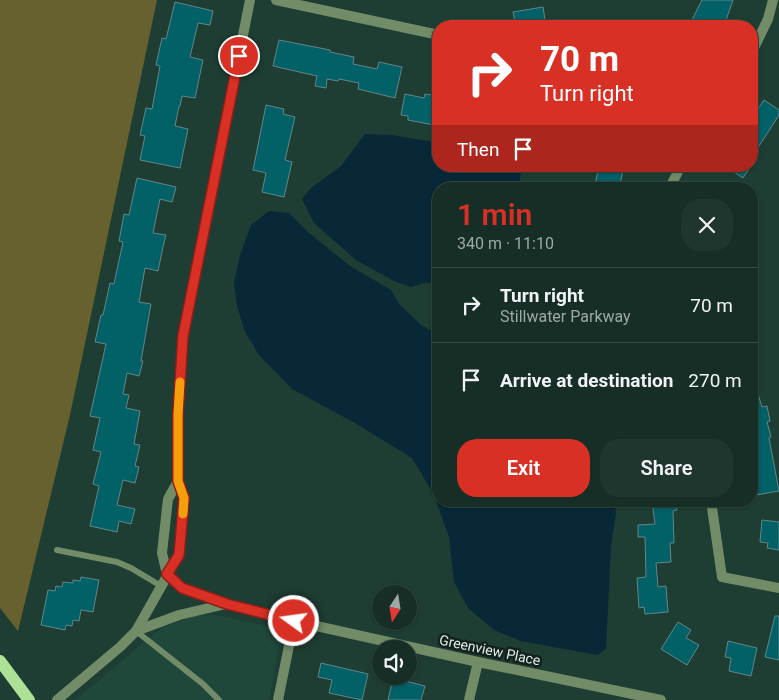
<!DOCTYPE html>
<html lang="en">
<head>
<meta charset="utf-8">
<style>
  body { margin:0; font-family:Roboto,sans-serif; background:#1f362e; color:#f1f3f6; height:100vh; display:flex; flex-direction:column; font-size:19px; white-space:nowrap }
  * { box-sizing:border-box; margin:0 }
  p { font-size:16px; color:#9ea8a7 }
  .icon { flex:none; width:28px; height:28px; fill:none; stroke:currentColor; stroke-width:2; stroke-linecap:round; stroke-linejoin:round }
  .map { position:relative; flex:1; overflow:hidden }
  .details { position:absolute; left:432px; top:182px; width:326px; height:325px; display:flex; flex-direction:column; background:#162e26; border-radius:20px; box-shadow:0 1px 4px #0004,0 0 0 1px #354a43 }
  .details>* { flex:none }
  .guide { position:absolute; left:432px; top:20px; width:326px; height:152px; border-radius:20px; box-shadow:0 1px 4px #0004,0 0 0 1px #354a43; background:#d93025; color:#fff; overflow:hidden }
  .needle { width:32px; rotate:192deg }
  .tools { position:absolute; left:372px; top:585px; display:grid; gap:10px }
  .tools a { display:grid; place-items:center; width:45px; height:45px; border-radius:50%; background:#162e26; box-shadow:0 1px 4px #0004,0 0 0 1px #354a43; font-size:25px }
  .pin { position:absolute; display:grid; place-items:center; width:42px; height:42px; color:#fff; margin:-21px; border:2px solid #fff; border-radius:50%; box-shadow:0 1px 5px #0007 }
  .me { position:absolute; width:55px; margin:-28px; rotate:284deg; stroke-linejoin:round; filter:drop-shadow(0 0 4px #0008) }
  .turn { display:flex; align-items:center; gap:18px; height:105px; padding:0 25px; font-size:22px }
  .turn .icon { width:65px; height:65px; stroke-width:2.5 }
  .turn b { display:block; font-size:35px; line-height:42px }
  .then { display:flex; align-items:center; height:48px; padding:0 25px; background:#0003; gap:10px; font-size:19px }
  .round { display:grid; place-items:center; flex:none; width:52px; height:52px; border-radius:20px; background:#1f362e }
  .headline { display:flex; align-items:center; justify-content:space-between; height:85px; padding:0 25px }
  h1 { font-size:30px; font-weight:600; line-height:38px; color:#d93025 }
  .action { display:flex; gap:10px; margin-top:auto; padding:10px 25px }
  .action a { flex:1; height:58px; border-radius:20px; background:#d93025; color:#fff; font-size:20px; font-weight:600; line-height:58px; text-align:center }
  .action a+a { background:#1f362e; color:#f1f3f6 }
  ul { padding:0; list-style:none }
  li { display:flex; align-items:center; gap:15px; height:75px; padding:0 25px; border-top:1px solid #354a43 }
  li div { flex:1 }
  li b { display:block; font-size:19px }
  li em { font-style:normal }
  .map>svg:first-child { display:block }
  .built { fill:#1f483b }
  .green { fill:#66612e }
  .water { fill:#092837 }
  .building { fill:#016166; stroke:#62878a }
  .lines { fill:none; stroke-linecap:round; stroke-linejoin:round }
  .lane { stroke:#728c68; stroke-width:6 }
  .street { stroke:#728c68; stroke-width:10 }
  .primary { stroke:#ade296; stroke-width:12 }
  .route-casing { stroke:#8d1f18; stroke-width:12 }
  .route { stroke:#d93025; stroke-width:9 }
  .slow { stroke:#f59e0b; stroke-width:9 }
  .labels { text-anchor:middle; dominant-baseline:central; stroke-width:5; stroke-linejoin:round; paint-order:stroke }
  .street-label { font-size:14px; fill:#ddeee7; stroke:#14211c }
</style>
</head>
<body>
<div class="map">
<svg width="779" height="700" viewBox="0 0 779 700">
  <rect width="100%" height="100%" fill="#1e3d33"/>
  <path class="built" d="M215 615 273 627 281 636 269 700H75L160 629 192 616Z"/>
  <path class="green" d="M0 0H157L70 415 18 631 0 608Z"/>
  <g class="water">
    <path d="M365 134 392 135 439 143V166H524L520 176V189H439V283H425L411 287 394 281 356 260 314 223 302 199 311 188 341 166Z"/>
    <path d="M269 211 289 213 308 232 350 266 391 290 399 304 421 325 439 335V501H614L616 513 611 546 606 649 597 655 521 641 494 630 468 608 454 582 449 537 434 495 412 458 355 423 292 389 259 355 245 332 237 306 234 283 240 255 251 225Z"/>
  </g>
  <g class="building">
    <path d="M702 0H733L724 26H689Z"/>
    <path d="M175 2 213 11 210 25 198 23 190 57 203 60 195 98 182 96 180 106H179L175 126 188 129 180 168 140 160 145 136 140 135 146 108 152 109 160 66 156 65 162 38 166 39Z"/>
    <path d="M543 7 546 26H516L513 12Z"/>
    <path d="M279 40 330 50V52L354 57 353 64 377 69 379 62 402 67 395 98 358 89 359 83 339 79 338 81 327 79 326 88 315 86 317 76 273 66Z"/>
    <path d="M405 94 424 98 425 94 439 96 434 125 408 120V116L401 115Z"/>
    <path d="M764 100 779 110V115L752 157V118Z"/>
    <path d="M266 105 284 109 283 114 295 117 285 160 292 162 284 197 262 192 266 173 253 170Z"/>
    <path d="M599 166H624L619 189H594Z"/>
    <path d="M725 166H751L743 178Z"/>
    <path d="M137 178 176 187 172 202 160 199 153 233 166 235 163 247 158 271 145 268 139 302 151 304 141 361H143L139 376 127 373 123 394 129 395 126 408 140 411 134 444 140 445 135 466 139 467 135 483 123 480 117 505 135 509 131 524 119 521 117 532 90 526 99 486 93 484 101 452 93 450 100 418 90 416 106 344 95 342 101 315H103L110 283 114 284 123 242 119 241 124 214 129 215Z"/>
    <path d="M752 384H755L762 407 767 406 770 421 767 422 771 437 769 438 779 491 756 495 752 477Z"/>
    <path d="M652 501H675L677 510 673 511 674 543H670L671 562 656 563 658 587 666 586 668 612 645 614 644 607 639 608 637 578 646 577 645 537H638V525L655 524Z"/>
    <path d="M762 520 779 522V550L767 548 768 543 760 542Z"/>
    <path d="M81 577 99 580 93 612 81 610 79 621 73 620 72 626 66 625 65 630 41 625 48 590 55 591 56 586 62 587 63 582 73 583V580L80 581Z"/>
    <path d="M775 616H779V660L765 657Z"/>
    <path d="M678 622 691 630 686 638 699 645 687 665 661 649Z"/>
    <path d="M728 641 757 648 751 676 729 671 731 658 725 657Z"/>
    <path d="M321 663 368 674 362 700 329 693 332 680 318 677Z"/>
    <path d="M393 678 425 686 421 700H388Z"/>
  </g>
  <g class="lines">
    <g class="lane">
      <path d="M57 550 117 562 131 568 161 586"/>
      <path d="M136 631 203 684 219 700"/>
    </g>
    <g class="street">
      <path d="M276 0 439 35"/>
      <path d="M752 52 768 19 773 0"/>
      <path d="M669 189 681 166"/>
      <path d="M711 501 722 577 779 588"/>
      <path d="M167 574 182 588 227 604 294 621 478 662 661 700"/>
      <path d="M167 574 162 553 168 499 178 481"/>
      <path d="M136 631 179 615 226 604"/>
      <path d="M57 700 120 647 136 631 179 555 184 497 178 481V414L183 336 250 0"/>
      <path d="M278 700 294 621"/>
      <path d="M469 700 478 662"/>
    </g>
    <path class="primary" d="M0 661 29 700"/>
  </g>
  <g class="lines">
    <defs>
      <path id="route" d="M239 56 183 336 178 414V481L184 498 179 555 167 574 182 588 227 604 294 621"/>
    </defs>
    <use href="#route" class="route-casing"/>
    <use href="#route" class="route"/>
    <path class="slow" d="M180 382 178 414V481L184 498 183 514"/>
  </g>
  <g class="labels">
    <g class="street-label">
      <text transform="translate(490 650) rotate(12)">Greenview Place</text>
    </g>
  </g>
</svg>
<div class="tools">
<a><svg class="needle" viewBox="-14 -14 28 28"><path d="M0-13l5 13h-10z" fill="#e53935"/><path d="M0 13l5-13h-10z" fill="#9ea8a7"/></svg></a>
<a><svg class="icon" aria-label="sound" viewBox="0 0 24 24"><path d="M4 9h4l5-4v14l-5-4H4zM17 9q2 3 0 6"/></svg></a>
</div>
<div class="pin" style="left:239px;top:56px;background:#d93025"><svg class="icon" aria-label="arrive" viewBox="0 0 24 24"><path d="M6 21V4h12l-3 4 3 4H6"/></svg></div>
<svg class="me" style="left:294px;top:621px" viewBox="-20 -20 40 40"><circle r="17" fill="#d93025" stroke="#fff" stroke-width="3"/><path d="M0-11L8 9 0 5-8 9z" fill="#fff"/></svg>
<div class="guide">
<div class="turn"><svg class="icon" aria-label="right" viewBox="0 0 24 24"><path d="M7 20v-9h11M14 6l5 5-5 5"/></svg><div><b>70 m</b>Turn right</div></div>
<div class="then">Then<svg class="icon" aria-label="arrive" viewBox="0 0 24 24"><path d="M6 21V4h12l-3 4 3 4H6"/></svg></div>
</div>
<section class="details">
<div class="headline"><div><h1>1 min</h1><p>340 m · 11:10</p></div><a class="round"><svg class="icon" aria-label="close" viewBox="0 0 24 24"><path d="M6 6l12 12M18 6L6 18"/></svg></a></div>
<ul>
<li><svg class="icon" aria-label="right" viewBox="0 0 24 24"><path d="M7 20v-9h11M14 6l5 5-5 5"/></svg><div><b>Turn right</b><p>Stillwater Parkway</p></div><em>70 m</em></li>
<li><svg class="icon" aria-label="arrive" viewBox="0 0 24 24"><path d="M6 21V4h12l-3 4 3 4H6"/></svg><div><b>Arrive at destination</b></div><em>270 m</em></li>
</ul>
<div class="action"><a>Exit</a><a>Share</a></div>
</section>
</div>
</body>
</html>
